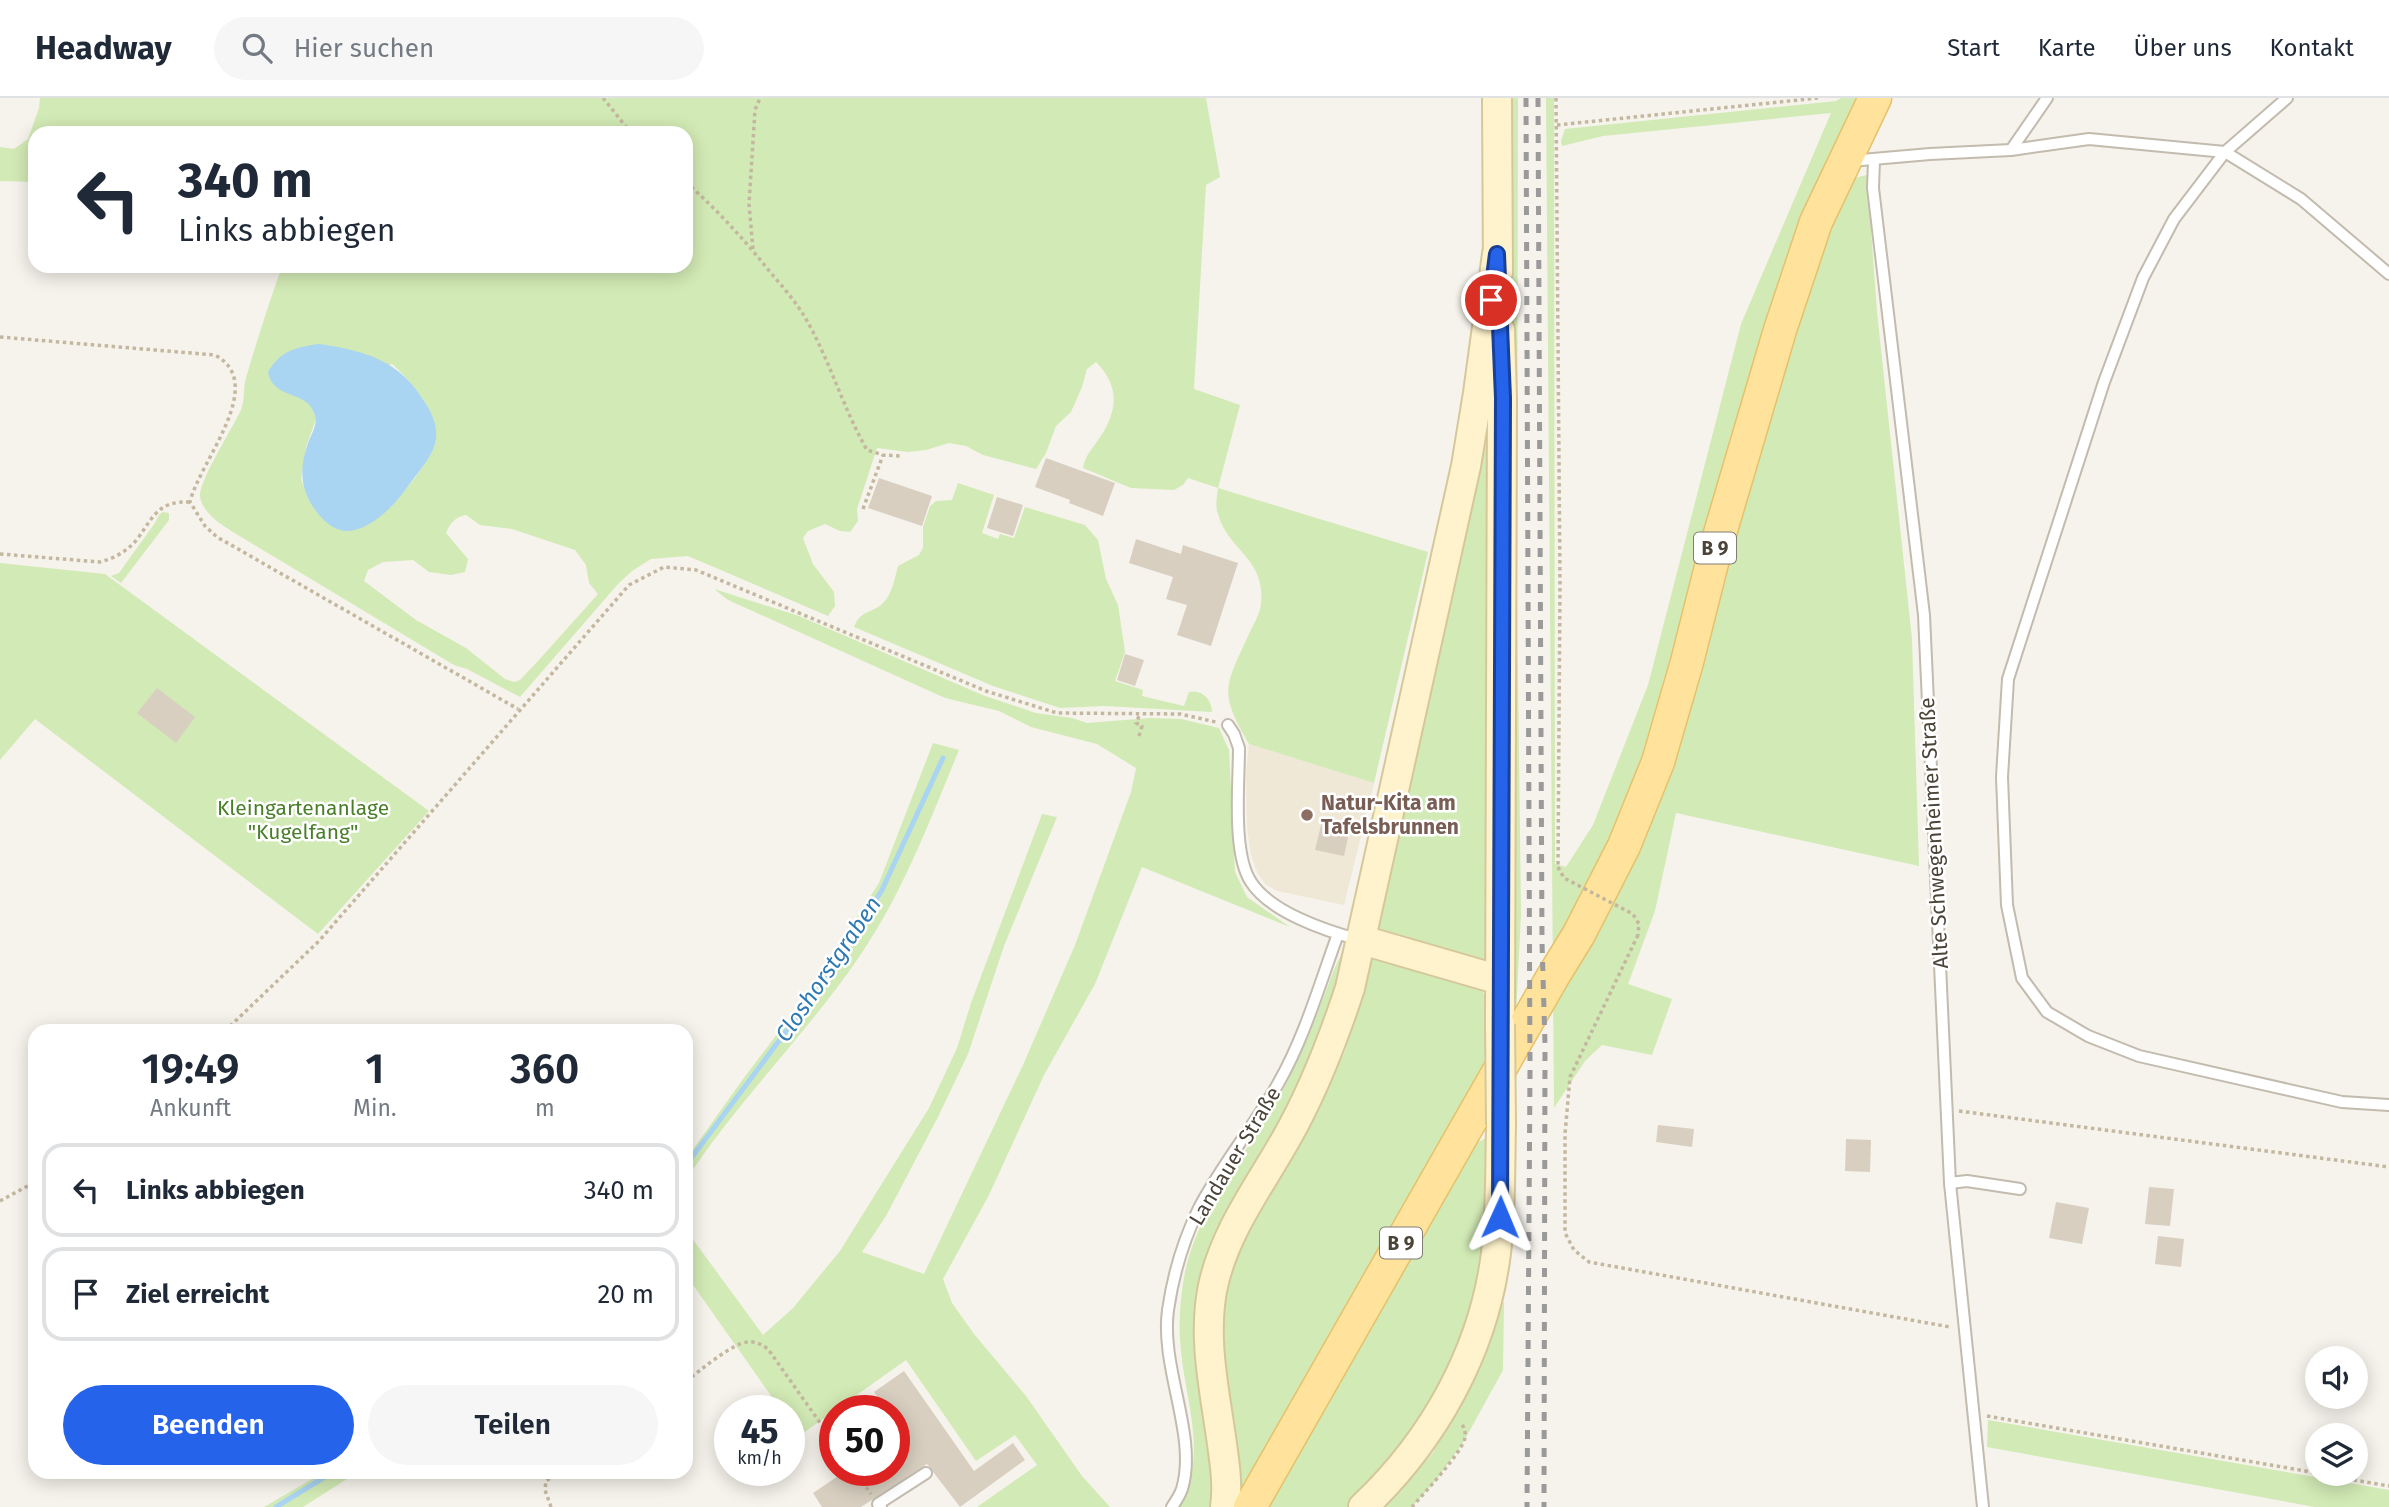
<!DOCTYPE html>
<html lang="de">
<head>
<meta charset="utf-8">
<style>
  body { margin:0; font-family:"Fira Sans",sans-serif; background:#f6f6f7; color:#1f2937; height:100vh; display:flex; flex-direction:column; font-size:26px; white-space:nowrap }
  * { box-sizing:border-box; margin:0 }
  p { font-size:23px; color:#747a83 }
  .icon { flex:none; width:38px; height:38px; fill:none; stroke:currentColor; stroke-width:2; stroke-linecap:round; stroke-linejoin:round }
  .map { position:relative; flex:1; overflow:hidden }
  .panel { position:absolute; left:28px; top:926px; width:665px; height:455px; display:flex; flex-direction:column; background:#fff; border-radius:21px; box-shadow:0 4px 18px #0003 }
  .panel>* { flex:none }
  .top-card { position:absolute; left:28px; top:28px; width:665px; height:147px; border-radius:21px; box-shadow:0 4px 18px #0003; background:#fff; color:#1f2937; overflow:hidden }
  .tools { position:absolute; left:2305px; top:1248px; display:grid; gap:14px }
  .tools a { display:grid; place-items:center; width:63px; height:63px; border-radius:50%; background:#fff; box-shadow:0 4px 18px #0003; font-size:35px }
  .speed { position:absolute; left:714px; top:1297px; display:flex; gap:14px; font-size:35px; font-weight:700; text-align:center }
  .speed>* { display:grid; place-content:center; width:91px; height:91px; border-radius:50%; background:#fff; box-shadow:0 4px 18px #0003; line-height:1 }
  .speed small { font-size:18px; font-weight:400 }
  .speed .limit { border:10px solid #d22; background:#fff; color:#111 }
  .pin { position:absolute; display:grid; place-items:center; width:60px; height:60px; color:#fff; margin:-30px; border:4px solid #fff; border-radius:50%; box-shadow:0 2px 7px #0007 }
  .me { position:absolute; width:77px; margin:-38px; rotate:1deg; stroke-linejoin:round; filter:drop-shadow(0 0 5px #0008) }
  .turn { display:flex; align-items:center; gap:24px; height:147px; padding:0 35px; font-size:32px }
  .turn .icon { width:91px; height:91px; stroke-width:2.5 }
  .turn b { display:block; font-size:49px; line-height:60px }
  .eta { display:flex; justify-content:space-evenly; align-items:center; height:119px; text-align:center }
  .eta b { font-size:42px; font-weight:600; line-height:49px }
  .action { display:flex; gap:14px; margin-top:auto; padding:14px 35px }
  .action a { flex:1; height:80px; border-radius:42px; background:#2563eb; color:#fff; font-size:28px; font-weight:600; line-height:80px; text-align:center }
  .action a+a { background:#f6f6f7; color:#1f2937 }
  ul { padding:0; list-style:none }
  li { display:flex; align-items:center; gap:21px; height:94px; margin:0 14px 10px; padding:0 21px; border:4px solid #e0e1e3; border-radius:21px }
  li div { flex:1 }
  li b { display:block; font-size:26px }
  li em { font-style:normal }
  header { display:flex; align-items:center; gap:42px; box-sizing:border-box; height:98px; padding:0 35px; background:#fff; border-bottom:2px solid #e0e1e3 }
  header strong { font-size:33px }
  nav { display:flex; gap:38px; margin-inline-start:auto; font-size:24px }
  .search { width:490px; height:63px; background:#f6f6f7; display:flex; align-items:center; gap:18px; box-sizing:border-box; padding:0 24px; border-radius:38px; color:#747a83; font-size:26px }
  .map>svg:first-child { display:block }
  .education { fill:#efe8d6 }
  .green { fill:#d2eab5; fill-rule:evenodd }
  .water { fill:#a9d4f2 }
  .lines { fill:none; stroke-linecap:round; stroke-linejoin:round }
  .stream { stroke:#a9d4f2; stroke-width:5 }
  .building { fill:#d8cfc1 }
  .service-casing { stroke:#c2bbae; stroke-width:14 }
  .secondary-casing { stroke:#d6c79b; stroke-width:32 }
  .primary-casing { stroke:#e6c16a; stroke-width:35 }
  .path { stroke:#c4b79f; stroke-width:3.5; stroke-dasharray:3.5 3.5; stroke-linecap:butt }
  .service { stroke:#fff; stroke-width:10 }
  .secondary { stroke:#fff3cd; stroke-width:28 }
  .primary { stroke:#ffe39c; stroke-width:32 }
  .rail { stroke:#9a9a9a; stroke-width:5; stroke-dasharray:9 9; stroke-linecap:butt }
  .secondary-bridge-casing { stroke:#d6c79b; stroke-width:32; stroke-linecap:butt }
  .path-bridge { stroke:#c4b79f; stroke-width:3.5; stroke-dasharray:3.5 3.5; stroke-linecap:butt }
  .secondary-bridge { stroke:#fff3cd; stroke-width:28 }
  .route-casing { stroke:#184099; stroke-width:18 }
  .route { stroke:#2563eb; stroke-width:12 }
  .education-dot { fill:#8d6e63; stroke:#fff; stroke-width:2.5 }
  .labels { text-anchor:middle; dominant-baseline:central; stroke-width:5; stroke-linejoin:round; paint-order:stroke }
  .shield { fill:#fff; stroke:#817c74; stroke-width:2 }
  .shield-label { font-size:19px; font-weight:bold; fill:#4b4439 }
  .education-label { font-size:21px; font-weight:bold; fill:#785e54; stroke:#fff; text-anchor:start }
  .park-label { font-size:21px; fill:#4a7f2a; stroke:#fff }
  .street-label { font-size:21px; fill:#4b4439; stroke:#fff }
  .water-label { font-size:23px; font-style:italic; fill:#2e7ab2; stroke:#fff }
</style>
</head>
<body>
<header>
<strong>Headway</strong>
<div class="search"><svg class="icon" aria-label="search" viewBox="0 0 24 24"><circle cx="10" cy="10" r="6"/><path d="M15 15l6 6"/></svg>Hier suchen</div>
<nav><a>Start</a><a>Karte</a><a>Über uns</a><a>Kontakt</a></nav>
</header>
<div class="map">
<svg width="2389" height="1409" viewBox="0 0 2389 1409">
  <rect width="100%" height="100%" fill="#f6f3ec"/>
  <path class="education" d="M1249 646 1374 685 1344 807 1277 793 1265 786 1257 774 1251 757 1247 730 1246 675Z"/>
  <g class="green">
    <path d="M40 0H1206L1220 79 1206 87 1194 291 1240 307 1218 390 1428 454 1374 685 1249 646C1218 593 1225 589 1249 536 1253 527 1260 516 1261 506 1266 460 1228 453 1218 416 1215 409 1217 398 1218 390L1188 380 1183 387 1174 392 1131 390 1083 370C1085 358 1090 354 1096 345 1117 317 1122 290 1096 264L1087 271 1082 289 1071 314 1056 328 1046 355 1036 371 983 357 966 348 949 345 926 352 908 354 877 350 857 411 858 423 850 434 840 433 825 426 808 433 803 440 813 466 834 494 835 508 828 518 688 458 651 461 632 473 618 486 520 599 467 571 454 567 241 439C227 430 202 417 200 398 199 383 233 329 241 312 245 302 243 290 246 280 257 242 269 205 282 168H686V35H35V84L0 83V49L14 51 28 41 39 10ZM392 266C411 283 445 320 434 349 429 364 401 398 390 410L317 414 308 400 301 381 306 349 316 321 312 309 305 302ZM466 417 480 427 512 431 575 452 586 467 589 485 598 496 538 563 520 582 514 584 505 581 466 550 416 522 364 483 368 472 383 464 413 462 429 474 451 477 465 474 468 461 446 435C450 425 455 419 466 417Z"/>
    <path d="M1510 0H1518L1517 490 1521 816 1516 916 1512 917V111Z"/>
    <path d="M1546 0H1554L1555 766 1566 769 1593 727 1648 587 1741 226 1831 15 1603 38 1562 48 1561 43 1565 31 1836 3 1841 0H1865L1802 135 1700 576 1773 295 1828 128 1854 80 1867 77 1877 214 1912 541 1919 768 1676 715 1655 813 1628 886 1672 901 1652 957 1602 947 1585 963 1554 1010Z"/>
    <path d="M1490 300 1489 861 1483 868 1382 835 1376 830Z"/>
    <path d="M958 385 994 397 982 435 998 441 1000 436 1014 440 1025 409 1085 427 1098 442 1106 481 1118 507 1125 554 1115 583 1143 592 1142 598 1184 608 1189 594C1201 591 1212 601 1212 614L1104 608 1060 610 993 588 854 529C861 511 872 516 883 505 892 497 895 479 898 468L919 457 923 450V429L930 408 936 403 952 402Z"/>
    <path d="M163 414 169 415V422L121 485 111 478 119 475 155 425 159 417Z"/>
    <path d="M0 465 105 476 429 713 318 836 35 621 0 662Z"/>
    <path d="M714 491 799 518 985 598 1036 615 1072 620 1087 625 1150 620 1181 621 1219 630 1229 652 1235 774 1247 799 1290 829 1142 769 1095 886 1044 977 989 1097 943 1181 952 1205 974 1236 1026 1298 1082 1378 1110 1409H977L1037 1367 1015 1337 976 1363 906 1262 799 1338 789 1324V1312H781L686 1177V1132L763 1237 793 1210 840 1153 929 1010 957 950 971 905 1042 716 1057 719 1004 848 968 956 938 1019 886 1118 862 1154 924 1176 1023 967 1075 847 1131 694 1136 670 1097 646 1031 629 999 613 945 600 728 502Z"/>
    <path d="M933 645 959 652C930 722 903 795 859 859 806 937 737 1003 686 1082V1061L743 981 803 902 879 785Z"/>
    <path d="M1343 854H1348L1327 938 1207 1175 1217 1409H1178C1209 1360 1186 1306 1181 1253 1178 1227 1180 1200 1185 1174 1201 1101 1256 1047 1288 982 1300 958 1311 933 1320 908 1328 890 1332 872 1343 854Z"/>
    <path d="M1373 858 1481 891C1495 911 1485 958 1484 982L1250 1392H1241L1240 1367 1223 1264 1220 1218 1226 1175 1280 1072 1321 1004 1345 953Z"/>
    <path d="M1486 1040 1489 1136 1483 1183 1427 1325 1350 1409H1269L1475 1046Z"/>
    <path d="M1504 1203 1503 1272 1464 1343 1437 1381 1412 1409H1383L1432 1356 1463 1302Z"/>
    <path d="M1988 1322 2389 1392V1409H2315L1987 1349Z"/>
    <path d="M324 1374H358L303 1409H264Z"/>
  </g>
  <path class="water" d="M319 246C366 253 400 262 426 306 433 317 439 332 435 346 431 361 415 378 406 391 394 408 369 433 347 433 330 433 315 414 308 400 300 383 301 366 307 348 310 338 318 328 315 318 309 291 273 303 268 274 280 253 296 249 319 246Z"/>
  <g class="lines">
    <g class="stream">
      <path d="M686 1067 826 880 882 792 943 660"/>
      <path d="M276 1409 333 1374"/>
    </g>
  </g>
  <g class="building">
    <path d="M1046 360 1115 385 1103 418 1069 405 1070 402 1035 389Z"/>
    <path d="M879 380 932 398 922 428 868 410Z"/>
    <path d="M997 399 1023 407 1013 438 987 430Z"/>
    <path d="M1136 441 1181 456 1183 447 1238 465 1211 548 1177 537 1187 507 1166 501 1173 479 1129 465Z"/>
    <path d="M1125 556 1144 562 1135 588 1117 582Z"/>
    <path d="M157 590 195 619 176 645 137 615Z"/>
    <path d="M1323 719 1351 725 1344 758 1315 752Z"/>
    <path d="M1658 1027 1694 1031 1692 1049 1656 1044Z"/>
    <path d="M1846 1041 1871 1042 1870 1074 1845 1073Z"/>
    <path d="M2149 1089 2174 1091 2170 1128 2145 1126Z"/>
    <path d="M2056 1104 2089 1110 2082 1146 2049 1140Z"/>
    <path d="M2158 1138 2184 1141 2181 1169 2155 1166Z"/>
    <path d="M904 1273 974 1373 1013 1345 1025 1362 960 1409 927 1366 861 1409H822L813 1395 847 1372H894V1312H887L874 1294Z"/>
  </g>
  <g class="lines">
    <defs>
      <g id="service">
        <path d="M2287 0 2225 54 2174 121 2143 180 2104 284 2008 581 2002 679 2007 807 2022 880 2047 914 2088 938 2139 958 2342 1004 2389 1007"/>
        <path d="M2011 52 2047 0"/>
        <path d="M1874 62 1873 90 1924 517 1950 1085 1983 1409"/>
        <path d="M1850 63 1930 56 2011 52 2089 41 2225 54 2301 101 2389 176"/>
        <path d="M1228 627 1234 636 1239 650C1239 685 1232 756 1251 784 1270 814 1326 833 1360 842"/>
        <path d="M1950 1085 1967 1083 2020 1091"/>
        <path d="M881 1409 878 1406 926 1375"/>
        <path d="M1172 1409C1176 1403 1180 1397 1182 1391 1198 1338 1160 1270 1168 1212 1173 1177 1184 1141 1199 1110 1222 1066 1255 1027 1279 984 1305 938 1320 885 1338 836"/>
      </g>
      <g id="secondary">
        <path d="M1497 0 1498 174"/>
        <path d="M1362 842 1500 882"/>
        <path d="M1500 926 1502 301 1500 232"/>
        <path d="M1225 1409C1228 1388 1225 1367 1222 1346 1215 1294 1202 1240 1213 1188 1225 1133 1259 1089 1286 1041 1314 992 1333 942 1350 890L1466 368 1478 295 1497 156"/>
        <path d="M1363 1409C1434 1342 1484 1252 1496 1155 1501 1113 1500 1070 1501 1027"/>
      </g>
      <path id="primary" d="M1250 1409 1552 880 1579 836 1624 748 1658 664 1687 564 1716 449 1780 232 1816 124 1875 0"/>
    </defs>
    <use href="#service" class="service-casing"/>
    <use href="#secondary" class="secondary-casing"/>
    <use href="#primary" class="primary-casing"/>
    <g class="path">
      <path d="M603 0 631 35"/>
      <path d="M1556 0 1560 486 1558 769"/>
      <path d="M1557 27 1818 0"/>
      <path d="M686 84C717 112 744 141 770 174 783 189 796 204 806 221 830 263 843 310 867 352L883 357 901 358"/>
      <path d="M753 151 749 106 755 12 760 0"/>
      <path d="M0 239 215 257C269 286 199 364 190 404L205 428 217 439 518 611"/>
      <path d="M863 411 883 357"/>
      <path d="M0 456 100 464C115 460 128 453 138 440 154 418 158 403 190 404"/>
      <path d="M1139 638 1142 628 1136 625 1140 616"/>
      <path d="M1638 837 1570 979 1565 1036V1135L1574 1152 1589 1164 1950 1229"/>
      <path d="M225 933 319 843 629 487 664 469 696 472 986 593 1057 615 1180 616 1216 624"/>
      <path d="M1959 1013 2389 1069"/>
      <path d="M0 1103 35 1084"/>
      <path d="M686 1283C700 1273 732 1245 748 1244 756 1243 762 1247 768 1251L835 1346"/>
      <path d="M1987 1318 2317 1375"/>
      <path d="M854 1372 871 1396"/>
      <path d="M2319 1376 2389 1388"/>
      <path d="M551 1409 545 1392 546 1383 559 1374"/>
      <path d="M1412 1409C1424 1395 1461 1356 1465 1340 1466 1334 1464 1330 1461 1324"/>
    </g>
    <use href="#service" class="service"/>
    <use href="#secondary" class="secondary"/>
    <use href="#primary" class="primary"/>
    <g class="rail">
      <path d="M1526 0 1530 973 1527 1409"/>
      <path d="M1538 0 1542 844 1545 946 1544 1409"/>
    </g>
    <defs>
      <path id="secondary-bridge" d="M1500 926 1501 1027"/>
    </defs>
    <use href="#secondary-bridge" class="secondary-bridge-casing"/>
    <path class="path-bridge" d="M1558 769 1564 780 1633 816 1639 826 1638 837"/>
    <use href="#secondary-bridge" class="secondary-bridge"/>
  </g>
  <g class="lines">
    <defs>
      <path id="route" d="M1491 202 1497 156 1503 300 1500 1119"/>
    </defs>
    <use href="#route" class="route-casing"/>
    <use href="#route" class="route"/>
  </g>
  <circle class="education-dot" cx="1307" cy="717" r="7"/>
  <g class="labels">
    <g class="shield">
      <rect x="1694" y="434.5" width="42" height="31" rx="5"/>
      <rect x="1380" y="1129.5" width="42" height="31" rx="5"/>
    </g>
    <g class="shield-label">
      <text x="1715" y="450">B 9</text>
      <text x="1401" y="1145">B 9</text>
    </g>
    <g class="education-label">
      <text x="1321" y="705">Natur-Kita am<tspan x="1321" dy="24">Tafelsbrunnen</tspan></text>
    </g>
    <g class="park-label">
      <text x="303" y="710">Kleingartenanlage<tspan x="303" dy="24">"Kugelfang"</tspan></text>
    </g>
    <g class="street-label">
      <text transform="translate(1934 735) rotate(-93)">Alte Schwegenheimer Straße</text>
      <text transform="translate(1235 1058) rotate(-59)">Landauer Straße</text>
    </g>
    <g class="water-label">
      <text transform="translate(828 871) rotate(-56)">Closhorstgraben</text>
    </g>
  </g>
</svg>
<div class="tools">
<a><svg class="icon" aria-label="sound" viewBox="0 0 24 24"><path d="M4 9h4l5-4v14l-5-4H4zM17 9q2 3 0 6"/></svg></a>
<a><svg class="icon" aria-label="layers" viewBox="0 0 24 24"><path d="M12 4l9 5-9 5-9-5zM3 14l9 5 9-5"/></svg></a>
</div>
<div class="speed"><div>45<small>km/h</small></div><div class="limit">50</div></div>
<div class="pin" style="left:1491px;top:202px;background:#d93025"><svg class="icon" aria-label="arrive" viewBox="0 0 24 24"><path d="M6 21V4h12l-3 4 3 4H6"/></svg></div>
<svg class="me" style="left:1500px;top:1119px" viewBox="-20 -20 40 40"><path d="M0-17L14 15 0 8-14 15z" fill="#2563eb" stroke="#fff" stroke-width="4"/></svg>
<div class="top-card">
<div class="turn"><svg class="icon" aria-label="left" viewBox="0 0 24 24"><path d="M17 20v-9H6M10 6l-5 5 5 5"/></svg><div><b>340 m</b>Links abbiegen</div></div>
</div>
<section class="panel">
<div class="eta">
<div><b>19:49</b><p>Ankunft</p></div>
<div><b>1</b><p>Min.</p></div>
<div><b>360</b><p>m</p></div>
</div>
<ul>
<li><svg class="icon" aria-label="left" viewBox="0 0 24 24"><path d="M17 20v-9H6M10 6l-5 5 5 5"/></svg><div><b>Links abbiegen</b></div><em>340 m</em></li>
<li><svg class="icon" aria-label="arrive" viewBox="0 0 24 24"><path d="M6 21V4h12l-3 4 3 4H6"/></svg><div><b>Ziel erreicht</b></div><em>20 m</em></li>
</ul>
<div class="action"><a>Beenden</a><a>Teilen</a></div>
</section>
</div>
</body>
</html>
